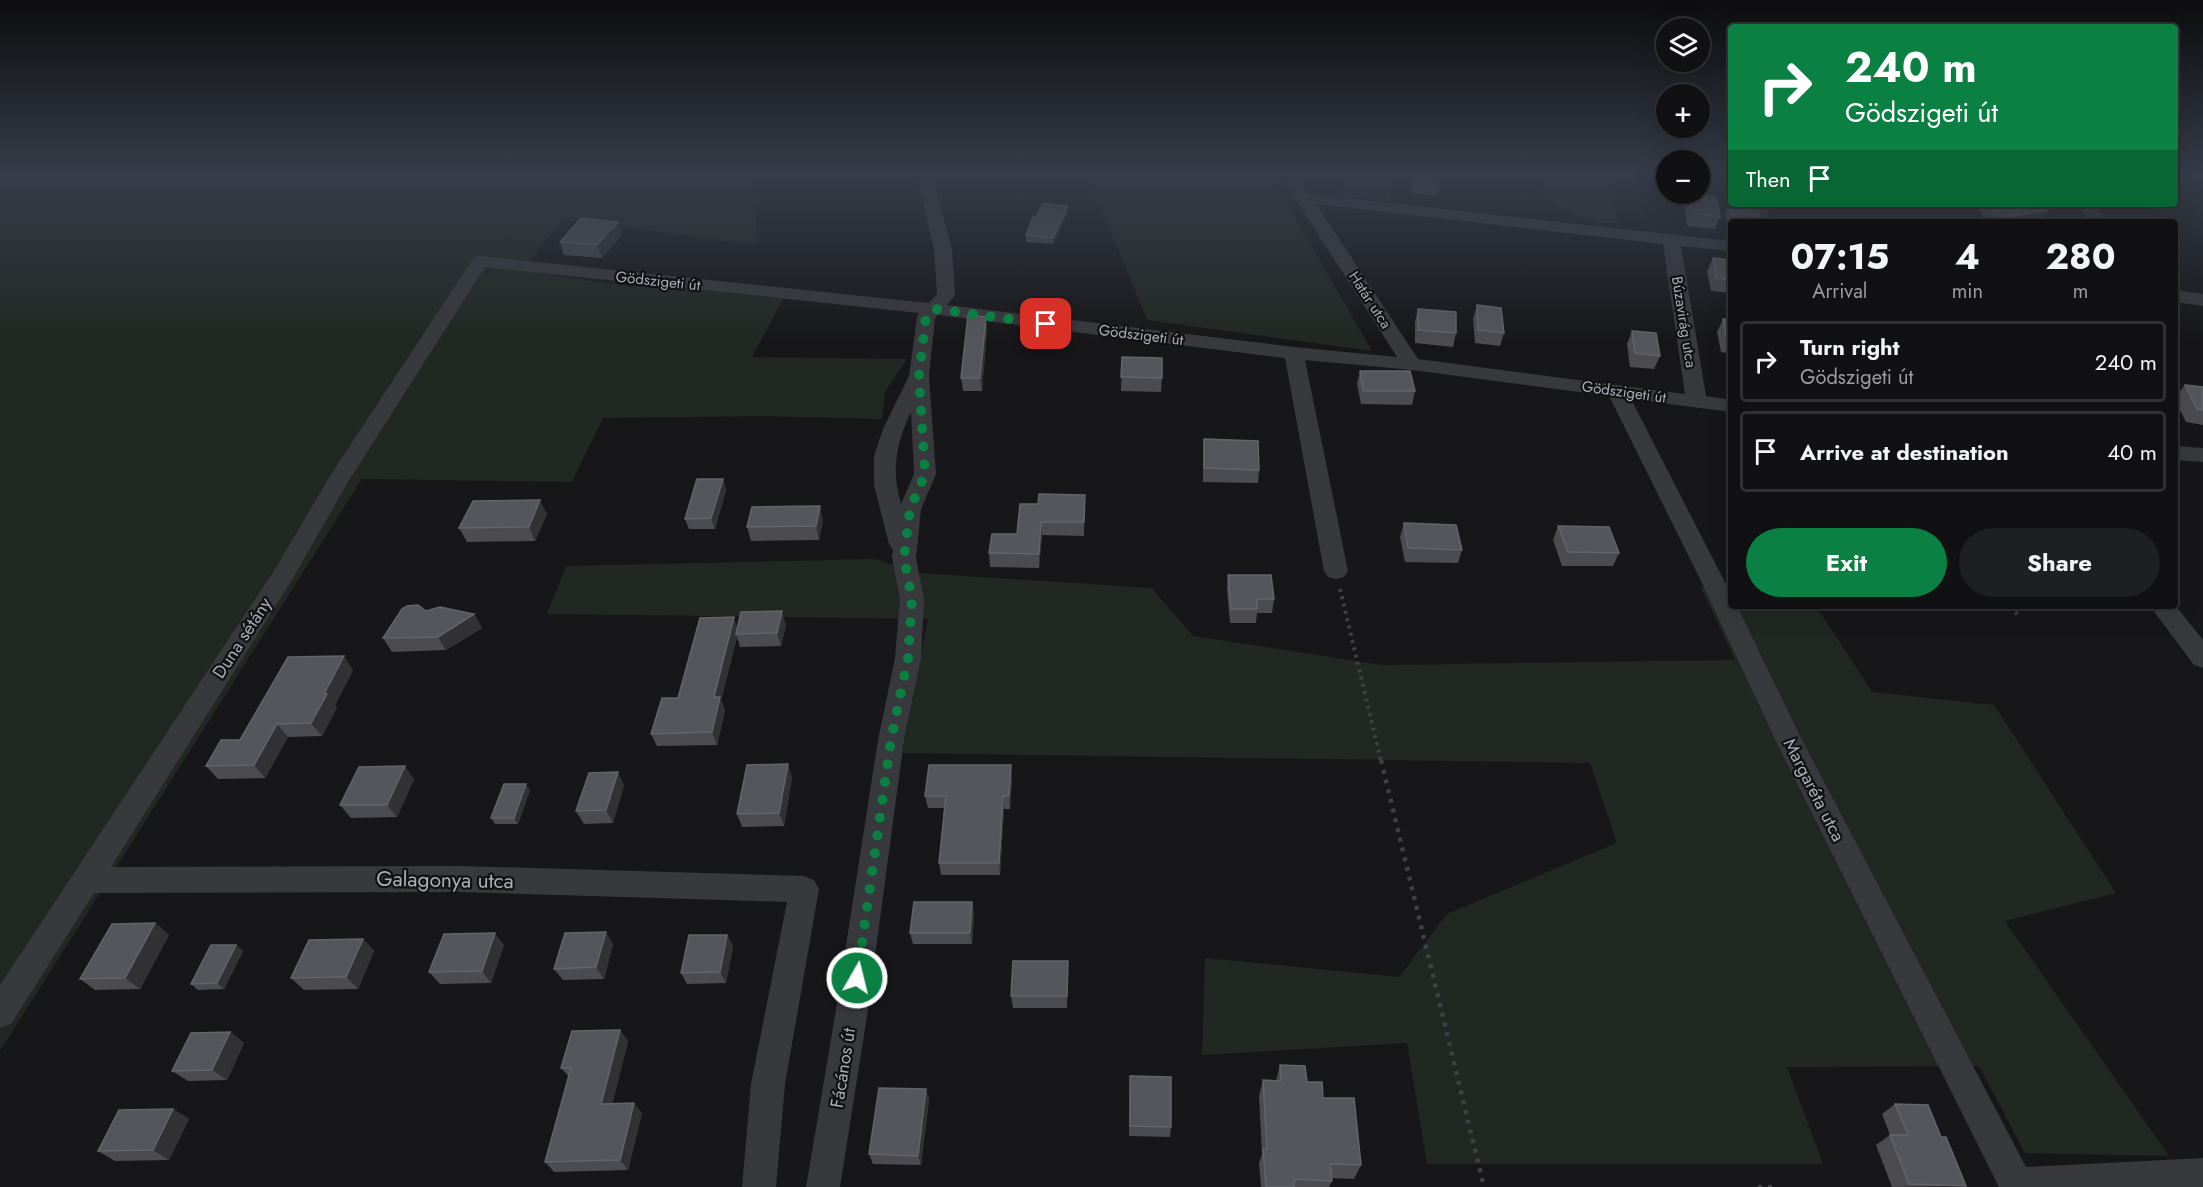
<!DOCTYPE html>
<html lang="en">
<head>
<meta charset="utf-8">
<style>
  body { margin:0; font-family:Jost,sans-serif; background:#1e1f21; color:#f1f3f6; height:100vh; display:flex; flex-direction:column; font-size:22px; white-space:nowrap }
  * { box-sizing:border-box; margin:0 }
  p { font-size:20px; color:#9c9da0 }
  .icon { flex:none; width:33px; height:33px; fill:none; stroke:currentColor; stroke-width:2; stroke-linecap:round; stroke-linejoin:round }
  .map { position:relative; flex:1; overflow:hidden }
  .sheet { position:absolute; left:1728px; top:219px; width:450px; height:390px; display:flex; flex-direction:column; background:#111113; border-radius:6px; box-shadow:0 6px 24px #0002,0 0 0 2px #303133 }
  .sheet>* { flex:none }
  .guide { position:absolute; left:1728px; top:24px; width:450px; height:183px; border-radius:6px; box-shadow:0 6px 24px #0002,0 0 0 2px #303133; background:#0b8043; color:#fff; overflow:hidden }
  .tools { position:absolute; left:1656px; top:18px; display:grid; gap:12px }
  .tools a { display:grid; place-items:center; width:54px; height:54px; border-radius:50%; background:#111113; box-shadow:0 6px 24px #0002,0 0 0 2px #303133; font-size:30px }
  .pin { position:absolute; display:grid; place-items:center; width:51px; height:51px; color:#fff; margin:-26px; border-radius:12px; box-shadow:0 3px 9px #0006 }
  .me { position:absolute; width:66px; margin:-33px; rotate:8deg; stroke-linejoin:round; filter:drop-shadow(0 0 4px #0008) }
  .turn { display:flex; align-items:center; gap:21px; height:126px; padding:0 18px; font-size:27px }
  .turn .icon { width:78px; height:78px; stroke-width:2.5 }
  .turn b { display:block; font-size:42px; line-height:51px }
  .then { display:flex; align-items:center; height:57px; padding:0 18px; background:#0003; gap:12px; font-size:22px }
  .eta { display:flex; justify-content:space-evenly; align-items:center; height:102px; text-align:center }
  .eta b { font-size:36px; font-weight:700; line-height:42px }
  .primary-button { display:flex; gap:12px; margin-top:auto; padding:12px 18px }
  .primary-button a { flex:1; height:69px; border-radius:36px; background:#0b8043; color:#fff; font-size:24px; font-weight:700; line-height:69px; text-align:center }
  .primary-button a+a { background:#1e1f21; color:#f1f3f6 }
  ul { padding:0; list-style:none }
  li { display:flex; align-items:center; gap:18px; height:81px; margin:0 12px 9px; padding:0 6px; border:3px solid #303133; border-radius:6px }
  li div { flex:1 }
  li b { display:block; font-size:22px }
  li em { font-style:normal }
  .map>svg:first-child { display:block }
  .green { fill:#212822 }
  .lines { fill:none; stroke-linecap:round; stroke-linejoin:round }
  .path-far1 { stroke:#3e4044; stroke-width:4; stroke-dasharray:3 4.5; stroke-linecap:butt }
  .path { stroke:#3e4044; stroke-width:4.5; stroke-dasharray:4 6; stroke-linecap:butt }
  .minor { fill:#38393d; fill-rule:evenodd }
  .wall { fill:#4b4b50 }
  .shaded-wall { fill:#323235 }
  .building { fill:#55565b; stroke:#636469; stroke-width:1.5 }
  .route { stroke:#0b8043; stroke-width:10; stroke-dasharray:0 18 }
  .labels { text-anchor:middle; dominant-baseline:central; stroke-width:4.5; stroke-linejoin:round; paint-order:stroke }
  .far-street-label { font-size:15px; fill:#aaaeb7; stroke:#121214 }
  .street-label { font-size:18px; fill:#aaaeb7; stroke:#121214 }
  .near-street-label { font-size:21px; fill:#aaaeb7; stroke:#121214 }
</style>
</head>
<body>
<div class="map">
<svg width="2203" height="1187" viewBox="0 0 2203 1187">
  <rect width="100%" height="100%" fill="#171719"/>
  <g class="green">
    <path d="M0 174H753L758 245 564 220 521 270 631 287 651 285 783 299 752 357 907 359 885 392 882 419 764 416 603 418 572 482 362 479 0 1051Z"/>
    <path d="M1085 174H1270L1372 351 1147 320 1099 202Z"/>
    <path d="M1351 174H1393L1390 201 1337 196Z"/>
    <path d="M1538 174H1619L1612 190 1618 223H1596L1543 198Z"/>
    <path d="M875 559 918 573 1152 588 1193 636 1382 665 1735 660 1700 586 1731 589V606H1816L1872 692 1994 705 2116 893 2005 921 2169 1156 2025 1153 1979 1066 1787 1067 1823 1164H1427L1407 1043 1202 1055 1205 958 1399 977 1447 914 1617 843 1590 763 902 753 928 619 547 614 566 566Z"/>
  </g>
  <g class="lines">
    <g class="path-far1">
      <path d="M1340 589 1381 761"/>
      <path d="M2011 606 2019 617"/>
    </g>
    <g class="path">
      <path d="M1381 760 1484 1187"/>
      <path d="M1758 1187H1775"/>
    </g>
    <g class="minor">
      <path d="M916 174H932L952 249 955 295 947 305 1294 347 1397 357 1295 198 1282 174H1298L1309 194 1731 241V251L1681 246 1706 396 1731 400V412L1631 399 1731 594V606H1737L1800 736 2026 1167 2203 1158V1187H1999L1775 739 1701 581 1609 396 1412 370 1305 360 1348 571 1344 577 1336 579 1328 577 1324 571 1285 358 938 315 935 318 929 376 936 474 921 509 916 558 924 599 921 658 904 740 867 1016 840 1187H806L835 1016 878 740 895 658 900 599 892 558 893 550 889 544 874 485V456L883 429 909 376 917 317 919 313 485 267 348 482 293 578 111 867 461 866 804 876 814 880 819 889 785 1084 776 1187H742L751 1084 787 902 461 892 94 893 11 1024 0 1028V985L277 566 330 476 474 257 480 256 929 303 937 294 934 249ZM1316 204 1663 244 1685 394 1418 359ZM911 412 914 474 901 504C891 471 896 443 911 412Z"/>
      <path d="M1749 204H1765L1772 222H1754Z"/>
      <path d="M2079 204H2095L2107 222H2089Z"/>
      <path d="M2175 290 2203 294V306L2175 302Z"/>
      <path d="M2175 446 2203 448V462L2175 460Z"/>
      <path d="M2175 605 2203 640V668L2194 665 2150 606Z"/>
    </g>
  </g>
  <g class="wall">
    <path d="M1414 174H1441L1436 196 1411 193Z"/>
    <path d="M1689 194 1720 217 1715 229 1687 226 1685 207Z"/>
    <path d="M1731 201 1761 222H1731V235H1729L1725 214Z"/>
    <path d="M1977 204H2048L2041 222H1985Z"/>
    <path d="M1068 206V212L1053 244 1026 242V235L1036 217Z"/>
    <path d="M618 222 622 235 602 258 564 255 560 242Z"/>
    <path d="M1713 258 1731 260V293L1711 291 1707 271Z"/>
    <path d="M1477 305 1504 333 1500 346 1475 343 1473 319Z"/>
    <path d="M1418 309 1456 333 1453 347 1415 343V322Z"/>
    <path d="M986 317 987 329 982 391H963L961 378Z"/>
    <path d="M1723 319 1731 320V354L1721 352 1717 332Z"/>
    <path d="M1632 331 1660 356 1654 369 1630 367 1627 344Z"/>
    <path d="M1122 357 1162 378 1161 392 1121 391Z"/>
    <path d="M1360 371 1415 391 1412 405 1361 404 1357 384Z"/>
    <path d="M2185 385 2203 387V425L2186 422 2175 401V397Z"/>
    <path d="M1204 439 1259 470 1258 483 1203 482V453Z"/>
    <path d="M723 479 726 490 715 529H689L685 519Z"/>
    <path d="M1085 495 1084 536 1042 535 1039 568 990 567 989 553 1017 534Z"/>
    <path d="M547 514 535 541 467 542 459 528Z"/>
    <path d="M823 520 819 540 751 541 747 527Z"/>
    <path d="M1404 523 1462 550 1458 563 1405 562 1400 537Z"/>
    <path d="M1558 526 1619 553 1613 566H1562L1553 540Z"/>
    <path d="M1228 575 1274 599 1272 613H1257L1256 623H1230L1227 589Z"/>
    <path d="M2088 606H2135L2130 611H2091Z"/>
    <path d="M426 611 474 614 482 628 446 650 392 652 383 638Z"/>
    <path d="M786 625 781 646 740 647 737 637 721 700 725 710 717 745 657 746 651 734 678 698 737 627Z"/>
    <path d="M353 670 335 705 337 707 322 736 288 737 265 778 218 779 206 766 240 740Z"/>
    <path d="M792 777 784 826 742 827 737 814Z"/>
    <path d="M1012 778 1010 809H1004L1000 875H941L939 863 944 808H928L925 796Z"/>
    <path d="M414 779 397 817 351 818 340 805Z"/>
    <path d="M624 785 613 823 584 824 576 811Z"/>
    <path d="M530 790 518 824H495L491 818Z"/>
    <path d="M972 902 974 914 972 944H913L910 933Z"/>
    <path d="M155 923 169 935 140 989 95 990 80 979Z"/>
    <path d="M727 935 733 946 726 983 687 984 681 973Z"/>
    <path d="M363 939 374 951 358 989 304 990 291 978Z"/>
    <path d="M613 944 604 979 563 980 554 969Z"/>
    <path d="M236 945 243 951 224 989 198 990 191 984Z"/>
    <path d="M504 945 491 983 440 984 429 972Z"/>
    <path d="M1068 973 1067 1008H1013L1011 996Z"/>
    <path d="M620 1030 628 1041 612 1104 642 1113 628 1170 554 1172 545 1162 569 1077 561 1068Z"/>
    <path d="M230 1032 244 1043 227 1080 188 1081 172 1071Z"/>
    <path d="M1280 1065 1307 1082 1323 1098 1361 1165 1354 1179 1331 1178 1332 1181 1329 1187H1261L1259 1163 1262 1154 1259 1096 1263 1080 1276 1081Z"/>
    <path d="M1130 1076 1171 1127 1170 1137 1129 1136Z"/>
    <path d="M926 1089 929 1100 921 1165 873 1164 869 1154Z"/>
    <path d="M1895 1104 1966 1186 1892 1187 1876 1145 1890 1135 1882 1114Z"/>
    <path d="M173 1109 189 1119 169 1160 115 1161 98 1151Z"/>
  </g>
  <g class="shaded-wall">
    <path d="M1068 206V212L1053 244V238Z"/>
    <path d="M2048 210 2041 222H1995L1997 219Z"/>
    <path d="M618 222 622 235 602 258 597 245Z"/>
    <path d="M986 317 987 329 982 391 980 378Z"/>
    <path d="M723 479 726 490 715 529 711 518Z"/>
    <path d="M540 500 547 514 535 541 529 527Z"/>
    <path d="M820 506 823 520 819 540 816 526Z"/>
    <path d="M1041 522 1042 535 1039 568V554Z"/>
    <path d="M782 611 786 625 781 646 777 633Z"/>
    <path d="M474 614 482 628 446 650 438 637Z"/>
    <path d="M734 617 738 630 736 634 737 637 721 700 725 710 717 745 712 732 714 697Z"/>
    <path d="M344 656 353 670 335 705 337 707 322 736 311 723 324 694Z"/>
    <path d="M277 724 288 737 265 778 254 765Z"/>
    <path d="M788 764 792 777 784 826 779 813Z"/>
    <path d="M1011 765 1012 778 1010 809 1009 796Z"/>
    <path d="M405 766 414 779 397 817 387 805Z"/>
    <path d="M618 772 624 785 613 823 606 810Z"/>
    <path d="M526 784 530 790 518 824 514 818Z"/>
    <path d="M1003 796 1004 809 1000 875 999 863Z"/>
    <path d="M972 902 974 914 972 944 970 933Z"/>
    <path d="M155 923 169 935 140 989 125 978Z"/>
    <path d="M606 932 613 944 604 979 596 967Z"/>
    <path d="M495 933 504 945 491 983 482 971Z"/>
    <path d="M727 935 733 946 726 983 720 972Z"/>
    <path d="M363 939 374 951 358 989 346 977Z"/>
    <path d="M236 945 243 951 224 989 217 983Z"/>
    <path d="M620 1030 628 1041 610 1114 601 1104Z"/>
    <path d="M230 1032 244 1043 227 1080 212 1070Z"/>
    <path d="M926 1089 929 1100 921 1165 918 1156Z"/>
    <path d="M634 1103 642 1113 628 1170 620 1160Z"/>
    <path d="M173 1109 189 1119 169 1160 153 1150Z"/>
  </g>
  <g class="building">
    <path d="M1415 174H1441L1438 190 1412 187Z"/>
    <path d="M1689 194 1717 197 1720 217 1692 213Z"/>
    <path d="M1043 203 1068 206 1053 238 1026 235 1033 217H1036Z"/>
    <path d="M1731 204H1756L1761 222H1734Z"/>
    <path d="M1990 204H2048V210L1997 219Z"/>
    <path d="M581 218 618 222 597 245 560 242Z"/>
    <path d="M1713 258 1731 260V280L1716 278Z"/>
    <path d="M1477 305 1501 308 1504 333 1478 330Z"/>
    <path d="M1418 309 1456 312V333L1418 330Z"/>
    <path d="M968 315 986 317 980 378H961Z"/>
    <path d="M1723 319 1731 320V339H1727Z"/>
    <path d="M1632 331 1656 333 1660 356 1635 353Z"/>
    <path d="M1122 357 1162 358V378L1121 377Z"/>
    <path d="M1360 371H1410L1415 391H1363Z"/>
    <path d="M2185 385 2203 387V410L2197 409Z"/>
    <path d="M1204 439 1258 441 1259 470 1204 468Z"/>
    <path d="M697 479H723L711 518 685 519Z"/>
    <path d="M1039 494 1085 495 1084 522H1041L1039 554 989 553 992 534H1017L1020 504H1038Z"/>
    <path d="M540 500 529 527 459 528 473 501Z"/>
    <path d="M820 506 816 526 747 527 752 507Z"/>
    <path d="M1404 523 1456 525 1462 550 1408 548Z"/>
    <path d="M1558 526 1609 527 1619 553 1568 552Z"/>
    <path d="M1228 575H1271L1274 599H1257V609H1231Z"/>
    <path d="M418 605 426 611 440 607 474 614 438 637 383 638 402 609 407 606Z"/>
    <path d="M782 611 777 633 736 634 741 612Z"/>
    <path d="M734 617 714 697H720L712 732 651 734 662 698H678L700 618Z"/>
    <path d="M344 656 324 694H327L311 723 277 724 254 765 206 766 221 740H240L288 657Z"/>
    <path d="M788 764 779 813 737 814 747 765Z"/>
    <path d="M929 765H1011L1009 796H1003L999 863H939L946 796H925Z"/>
    <path d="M405 766 387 805H340L359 767Z"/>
    <path d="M618 772 606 810 576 811 589 773Z"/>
    <path d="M504 784H526L514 818H491Z"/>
    <path d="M914 902H972L970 933H910Z"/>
    <path d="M155 923 125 978 80 979 112 924Z"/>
    <path d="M606 932 596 967 554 969 565 933Z"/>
    <path d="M495 933 482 971 429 972 444 934Z"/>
    <path d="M689 935H727L720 972 681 973Z"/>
    <path d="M363 939 346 977 291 978 309 940Z"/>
    <path d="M211 945H236L217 983 191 984Z"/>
    <path d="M1013 961H1068L1067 996H1011Z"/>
    <path d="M620 1030 601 1104 634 1103 620 1160 545 1162 571 1068H561L572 1031Z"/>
    <path d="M230 1032 212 1070 172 1071 191 1033Z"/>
    <path d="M1280 1065 1305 1066 1307 1082H1322L1323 1098H1354L1361 1165 1330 1164 1332 1181 1294 1179V1187H1266L1263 1149H1267L1263 1080 1281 1081Z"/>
    <path d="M1130 1076 1171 1077V1127L1130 1126Z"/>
    <path d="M879 1088 926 1089 918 1156 869 1154Z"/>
    <path d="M1895 1104 1928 1105 1941 1137H1946L1966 1186 1909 1184 1890 1135H1908Z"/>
    <path d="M173 1109 153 1150 98 1151 119 1110Z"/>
  </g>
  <linearGradient id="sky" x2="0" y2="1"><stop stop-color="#0d0d0e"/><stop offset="0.51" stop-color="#363c49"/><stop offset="1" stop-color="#363c49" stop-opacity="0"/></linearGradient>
  <rect width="2203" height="341" fill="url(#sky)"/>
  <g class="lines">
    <path class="route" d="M857 978 891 740 908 658 912 599 904 558 910 509 925 474 919 376 926 317 936 309 1046 324"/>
  </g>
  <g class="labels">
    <g class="far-street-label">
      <text transform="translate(658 281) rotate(6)">Gödszigeti út</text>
      <text transform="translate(1370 300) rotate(57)">Határ utca</text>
      <text transform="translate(1684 322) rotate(81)">Búzavirág utca</text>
      <text transform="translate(1141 335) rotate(7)">Gödszigeti út</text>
      <text transform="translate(1624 392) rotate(8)">Gödszigeti út</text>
    </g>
    <g class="street-label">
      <text transform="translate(242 638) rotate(-57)">Duna sétány</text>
      <text transform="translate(1814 790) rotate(63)">Margaréta utca</text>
      <text transform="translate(843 1068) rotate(-81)">Fácános út</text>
    </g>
    <g class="near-street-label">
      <text transform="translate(445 880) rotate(1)">Galagonya utca</text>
    </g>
  </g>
</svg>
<div class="tools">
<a><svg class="icon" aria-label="layers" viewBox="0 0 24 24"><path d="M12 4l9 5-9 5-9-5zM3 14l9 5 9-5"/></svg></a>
<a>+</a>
<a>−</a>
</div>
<div class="pin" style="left:1046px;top:324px;background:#d93025"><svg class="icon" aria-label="arrive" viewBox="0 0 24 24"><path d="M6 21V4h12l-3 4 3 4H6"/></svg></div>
<svg class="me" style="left:857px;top:978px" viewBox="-20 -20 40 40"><circle r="17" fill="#0b8043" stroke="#fff" stroke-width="3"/><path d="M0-11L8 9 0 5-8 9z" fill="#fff"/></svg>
<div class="guide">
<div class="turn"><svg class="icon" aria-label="right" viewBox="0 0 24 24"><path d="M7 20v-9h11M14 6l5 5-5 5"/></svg><div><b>240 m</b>Gödszigeti út</div></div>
<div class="then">Then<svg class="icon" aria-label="arrive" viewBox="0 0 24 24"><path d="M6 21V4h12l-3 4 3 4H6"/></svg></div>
</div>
<section class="sheet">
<div class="eta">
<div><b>07:15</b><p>Arrival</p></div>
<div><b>4</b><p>min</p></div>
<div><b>280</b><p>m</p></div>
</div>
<ul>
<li><svg class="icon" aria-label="right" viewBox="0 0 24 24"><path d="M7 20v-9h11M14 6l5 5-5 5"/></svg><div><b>Turn right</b><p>Gödszigeti út</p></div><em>240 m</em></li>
<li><svg class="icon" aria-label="arrive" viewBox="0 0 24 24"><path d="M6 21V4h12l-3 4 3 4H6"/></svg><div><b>Arrive at destination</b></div><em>40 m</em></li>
</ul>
<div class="primary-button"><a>Exit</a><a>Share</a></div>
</section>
</div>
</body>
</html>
